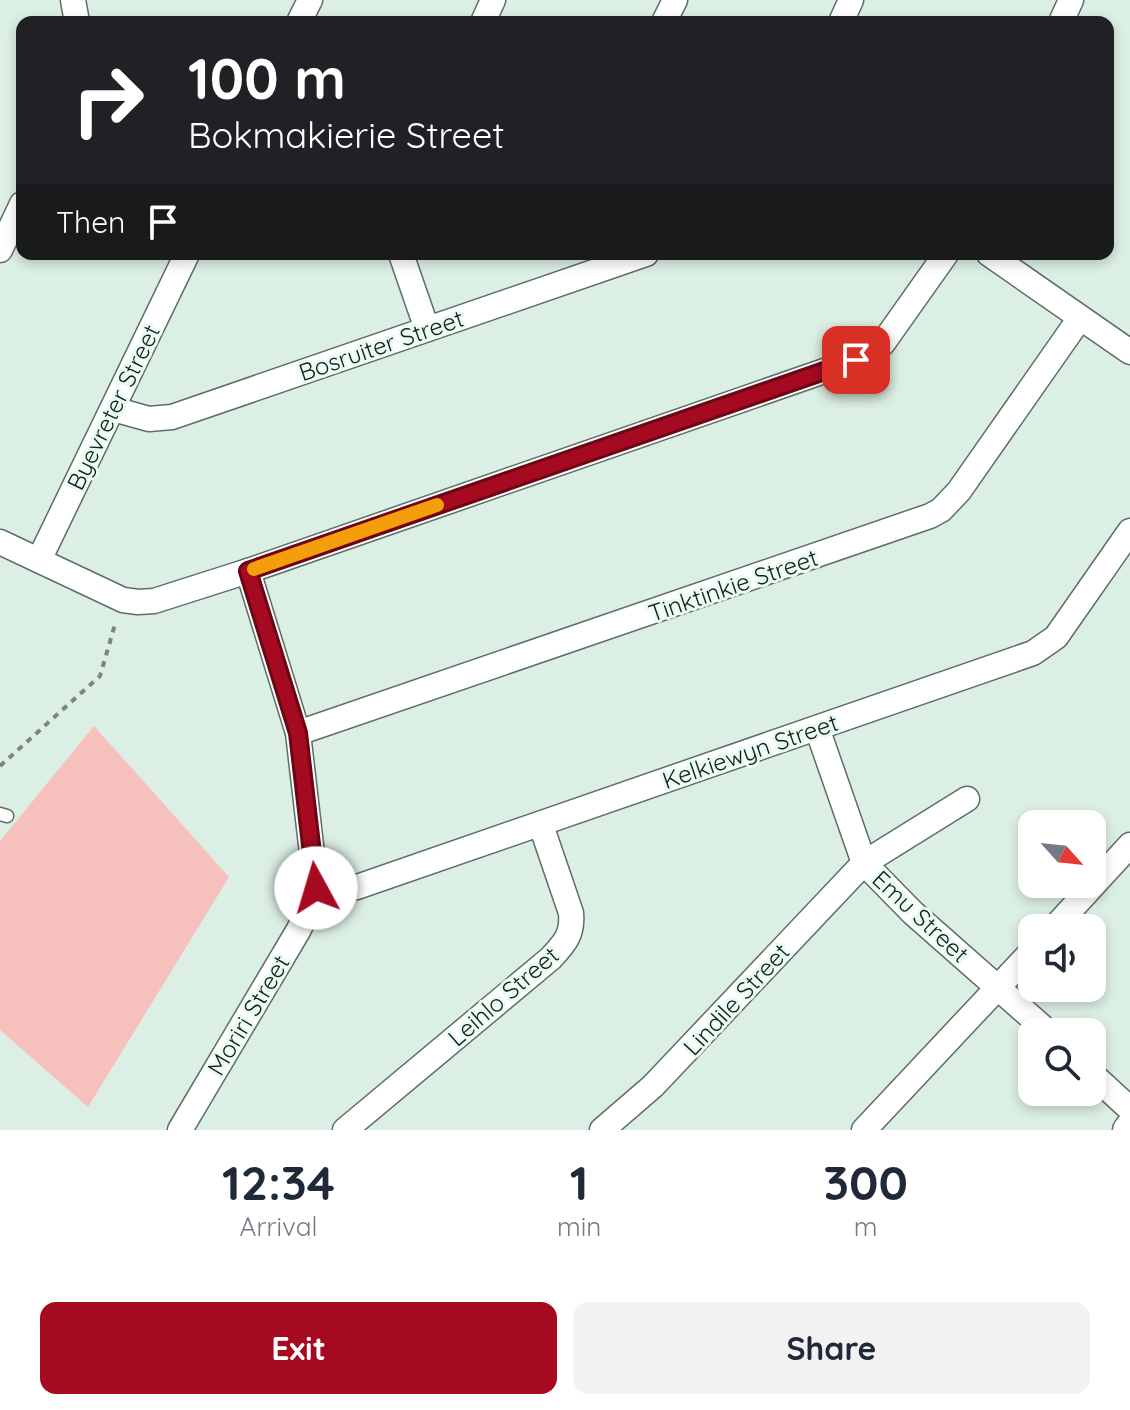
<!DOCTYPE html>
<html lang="en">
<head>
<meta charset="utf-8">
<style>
  body { margin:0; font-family:Quicksand,sans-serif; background:#f2f2f3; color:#1f2937; height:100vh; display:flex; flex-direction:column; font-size:30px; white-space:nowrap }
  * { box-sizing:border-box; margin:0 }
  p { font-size:26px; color:#747a83 }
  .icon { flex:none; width:44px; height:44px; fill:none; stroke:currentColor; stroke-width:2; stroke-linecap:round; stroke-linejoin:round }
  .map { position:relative; height:1130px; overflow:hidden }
  .panel { display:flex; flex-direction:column; background:#fff; flex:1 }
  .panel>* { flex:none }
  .hud { position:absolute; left:16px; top:16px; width:1098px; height:244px; border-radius:16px; box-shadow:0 4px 12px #0003; background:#202124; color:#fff; overflow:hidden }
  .needle { width:52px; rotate:117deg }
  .fabs { position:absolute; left:1018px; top:810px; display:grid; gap:16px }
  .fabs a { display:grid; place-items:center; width:88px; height:88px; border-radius:16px; background:#fff; box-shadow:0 4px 12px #0003; font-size:40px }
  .pin { position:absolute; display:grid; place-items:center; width:68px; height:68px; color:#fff; margin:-34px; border-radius:16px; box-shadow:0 4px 12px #0006 }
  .me { position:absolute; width:88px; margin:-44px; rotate:354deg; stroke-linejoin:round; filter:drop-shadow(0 0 6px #0008) }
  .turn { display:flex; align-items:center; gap:28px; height:168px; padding:0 40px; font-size:36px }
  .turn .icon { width:104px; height:104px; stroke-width:2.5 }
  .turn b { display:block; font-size:56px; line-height:68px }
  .then { display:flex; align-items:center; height:76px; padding:0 40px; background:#0003; gap:16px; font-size:30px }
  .eta { display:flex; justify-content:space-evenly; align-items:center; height:136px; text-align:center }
  .eta b { font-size:48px; font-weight:700; line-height:56px }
  .action { display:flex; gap:16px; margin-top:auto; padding:16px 40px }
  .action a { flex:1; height:92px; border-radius:16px; background:#a50a21; color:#fff; font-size:32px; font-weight:700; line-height:92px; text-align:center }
  .action a+a { background:#f2f2f3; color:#1f2937 }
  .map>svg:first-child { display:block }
  .green { fill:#f6c0bd }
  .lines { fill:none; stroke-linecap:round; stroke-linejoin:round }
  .service-casing { stroke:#5d6e65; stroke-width:15 }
  .minor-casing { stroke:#5d6e65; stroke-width:27 }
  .tertiary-casing { stroke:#5d6e65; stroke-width:31 }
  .path { stroke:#7a877f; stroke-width:4; stroke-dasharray:6 6; stroke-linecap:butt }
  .service { stroke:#fff; stroke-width:12 }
  .minor { stroke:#fff; stroke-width:24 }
  .tertiary { stroke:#fff; stroke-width:28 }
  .route-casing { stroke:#6b0615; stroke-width:20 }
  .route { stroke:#a50a21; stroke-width:14 }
  .slow { stroke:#f59e0b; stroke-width:14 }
  .labels { text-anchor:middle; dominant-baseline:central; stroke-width:6; stroke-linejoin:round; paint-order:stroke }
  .street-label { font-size:24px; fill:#181f1b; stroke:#e9fcf1 }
</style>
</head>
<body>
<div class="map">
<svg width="1130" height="1130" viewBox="0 0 1130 1130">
  <rect width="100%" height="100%" fill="#dcefe4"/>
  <path class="green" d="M94 726 229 877 88 1107 0 1030V841Z"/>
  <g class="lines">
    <defs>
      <path id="service" d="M0 814 7 816"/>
      <g id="minor">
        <path d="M73 0 77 22"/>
        <path d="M299 22 310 0"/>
        <path d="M483 22 493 0"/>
        <path d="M664 22 675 0"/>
        <path d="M841 22 851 0"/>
        <path d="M1061 22 1071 0"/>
        <path d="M0 250 22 204"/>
        <path d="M401 254 427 329"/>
        <path d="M989 254 1130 352"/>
        <path d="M113 409 149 419 172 417 646 254"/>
        <path d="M0 542 123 600 138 602 154 601 248 571 856 360 883 343 946 254"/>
        <path d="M39 560 187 254"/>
        <path d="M817 728 864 863 913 913 1048 1032"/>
        <path d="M298 733 930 516 941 510 959 491 1080 318"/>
        <path d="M316 888 334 890 357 887 1033 653 1056 637 1130 531"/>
        <path d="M1054 928 1130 845"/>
        <path d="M1092 1074 1130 1109"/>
        <path d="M180 1130 298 931 311 905 316 888 298 733 248 571"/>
        <path d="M345 1130 551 958C565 943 573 934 571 913L541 825"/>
        <path d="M602 1130 653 1086 864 863 967 799"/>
        <path d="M864 1130 1032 951"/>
      </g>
      <path id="tertiary" d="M1127 1130 1130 1126"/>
    </defs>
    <use href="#service" class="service-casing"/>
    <use href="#minor" class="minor-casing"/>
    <use href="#tertiary" class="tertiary-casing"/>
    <path class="path" d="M0 766 100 676 116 621"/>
    <use href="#service" class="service"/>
    <use href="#minor" class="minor"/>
    <use href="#tertiary" class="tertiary"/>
  </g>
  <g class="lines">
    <defs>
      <path id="route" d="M316 888 298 733 248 571 856 360"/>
    </defs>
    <use href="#route" class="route-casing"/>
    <use href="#route" class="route"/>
    <path class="slow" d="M254 569 437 505"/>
  </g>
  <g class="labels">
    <g class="street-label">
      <text transform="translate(381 345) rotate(-19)">Bosruiter Street</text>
      <text transform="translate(113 407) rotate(-64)">Byevreter Street</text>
      <text transform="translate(733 585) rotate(-19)">Tinktinkie Street</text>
      <text transform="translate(750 751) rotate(-19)">Kelkiewyn Street</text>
      <text transform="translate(921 916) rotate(43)">Emu Street</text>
      <text transform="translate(503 996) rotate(-41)">Leihlo Street</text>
      <text transform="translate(736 999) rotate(-47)">Lindile Street</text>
      <text transform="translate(248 1015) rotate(-59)">Moriri Street</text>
    </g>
  </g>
</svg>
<div class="fabs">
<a><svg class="needle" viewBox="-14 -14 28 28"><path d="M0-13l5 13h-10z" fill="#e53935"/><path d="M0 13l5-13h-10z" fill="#747a83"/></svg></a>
<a><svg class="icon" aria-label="sound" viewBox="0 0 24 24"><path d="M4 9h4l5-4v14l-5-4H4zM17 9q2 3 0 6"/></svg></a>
<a><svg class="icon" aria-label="search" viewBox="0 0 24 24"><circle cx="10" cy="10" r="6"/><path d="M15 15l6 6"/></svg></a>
</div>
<div class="pin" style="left:856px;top:360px;background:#d93025"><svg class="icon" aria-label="arrive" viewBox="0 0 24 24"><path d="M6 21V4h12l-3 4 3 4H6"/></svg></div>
<svg class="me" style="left:316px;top:888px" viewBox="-20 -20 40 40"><circle r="19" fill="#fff"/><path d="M0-13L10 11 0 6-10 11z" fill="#a50a21"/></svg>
<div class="hud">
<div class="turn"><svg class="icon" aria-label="right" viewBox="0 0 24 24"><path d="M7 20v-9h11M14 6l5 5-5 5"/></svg><div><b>100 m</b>Bokmakierie Street</div></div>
<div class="then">Then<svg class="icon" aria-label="arrive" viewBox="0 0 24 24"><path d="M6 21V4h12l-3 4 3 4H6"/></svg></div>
</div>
</div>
<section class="panel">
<div class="eta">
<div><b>12:34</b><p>Arrival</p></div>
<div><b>1</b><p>min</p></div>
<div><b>300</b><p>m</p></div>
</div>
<div class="action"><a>Exit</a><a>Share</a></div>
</section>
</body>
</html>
